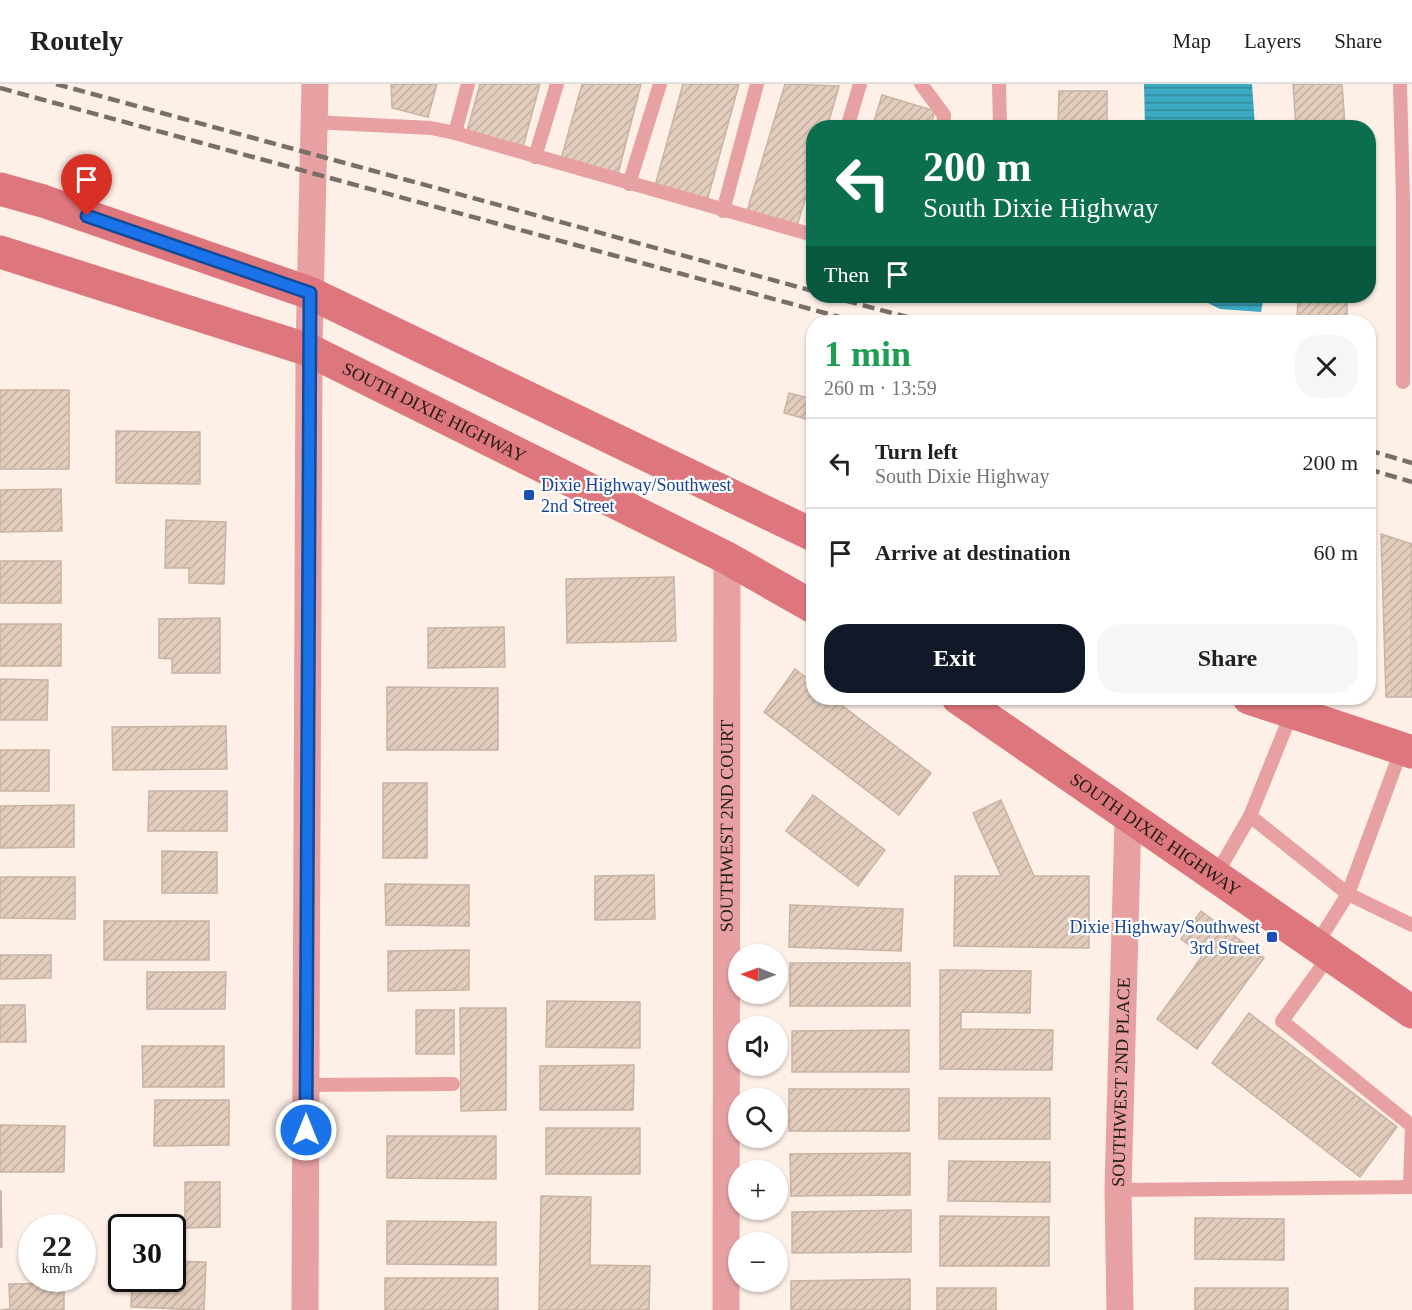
<!DOCTYPE html>
<html lang="en">
<head>
<meta charset="utf-8">
<style>
  body { margin:0; font-family:Georgia,serif; background:#f6f6f6; color:#202124; height:100vh; display:flex; flex-direction:column; font-size:22px; white-space:nowrap }
  * { box-sizing:border-box; margin:0 }
  p { font-size:20px; color:#757577 }
  .icon { flex:none; width:33px; height:33px; fill:none; stroke:currentColor; stroke-width:2; stroke-linecap:round; stroke-linejoin:round }
  .map { position:relative; flex:1; overflow:hidden }
  .side { position:absolute; left:806px; top:231px; width:570px; height:390px; display:flex; flex-direction:column; background:#fff; border-radius:24px; box-shadow:0 2px 4px #0004 }
  .side>* { flex:none }
  .banner { position:absolute; left:806px; top:36px; width:570px; height:183px; border-radius:24px; box-shadow:0 2px 4px #0004; background:#0b6e4f; color:#fff; overflow:hidden }
  .needle { width:39px; rotate:271deg }
  .fabs { position:absolute; left:728px; top:860px; display:grid; gap:12px }
  .fabs a { display:grid; place-items:center; width:60px; height:60px; border-radius:50%; background:#fff; box-shadow:0 2px 4px #0004; font-size:30px }
  .speed { position:absolute; left:18px; top:1130px; display:flex; gap:12px; font-size:30px; font-weight:700; text-align:center }
  .speed>* { display:grid; place-content:center; width:78px; height:78px; border-radius:50%; background:#fff; box-shadow:0 2px 4px #0004; line-height:1 }
  .speed small { font-size:15px; font-weight:400 }
  .speed .limit { border:3px solid #111; border-radius:9px; background:#fff; color:#111 }
  .pin { position:absolute; display:grid; place-items:center; width:51px; height:51px; color:#fff; margin:-62px -26px; border-radius:50% 50% 50% 0; rotate:-45deg; box-shadow:0 0 6px #0007 }
  .pin .icon { rotate:45deg }
  .me { position:absolute; width:66px; margin:-33px; rotate:0deg; stroke-linejoin:round; filter:drop-shadow(0 0 4px #0008) }
  .turn { display:flex; align-items:center; gap:21px; height:126px; padding:0 18px; font-size:27px }
  .turn .icon { width:78px; height:78px; stroke-width:2.5 }
  .turn b { display:block; font-size:42px; line-height:51px }
  .then { display:flex; align-items:center; height:57px; padding:0 18px; background:#0003; gap:12px; font-size:22px }
  .round { display:grid; place-items:center; flex:none; width:63px; height:63px; border-radius:24px; background:#f6f6f6 }
  .head { display:flex; align-items:center; justify-content:space-between; height:102px; padding:0 18px }
  h1 { font-size:36px; font-weight:800; line-height:45px; color:#1e9e55 }
  .primary-button { display:flex; gap:12px; margin-top:auto; padding:12px 18px }
  .primary-button a { flex:1; height:69px; border-radius:24px; background:#111827; color:#fff; font-size:24px; font-weight:800; line-height:69px; text-align:center }
  .primary-button a+a { background:#f6f6f6; color:#202124 }
  ul { padding:0; list-style:none }
  li { display:flex; align-items:center; gap:18px; height:90px; padding:0 18px; border-top:2px solid #e0e0e0 }
  li div { flex:1 }
  li b { display:block; font-size:22px }
  li em { font-style:normal }
  header { display:flex; align-items:center; gap:36px; box-sizing:border-box; height:84px; padding:0 30px; background:#fff; border-bottom:2px solid #e0e0e0 }
  header strong { font-size:28px }
  nav { display:flex; gap:33px; margin-inline-start:auto; font-size:21px }
  .map>svg:first-child { display:block }
  .water { fill:url(#water-rules) }
  .building { fill:url(#building-hatch); stroke:#c8b4a4; stroke-width:1.5 }
  .lines { fill:none; stroke-linecap:round; stroke-linejoin:round }
  .lane { stroke:#e8a1a3; stroke-width:14 }
  .street { stroke:#e8a1a3; stroke-width:27 }
  .secondary { stroke:#de777d; stroke-width:33 }
  .rail { stroke:#796e68; stroke-width:4.5; stroke-dasharray:12 6; stroke-linecap:butt }
  .route-casing { stroke:#114b97; stroke-width:15 }
  .route { stroke:#1a73e8; stroke-width:10 }
  .transit-dot { fill:#1a4fb4; stroke:#fff; stroke-width:2 }
  .labels { text-anchor:middle; dominant-baseline:central; stroke-width:4.5; stroke-linejoin:round; paint-order:stroke }
  .street-label { font-size:18px; fill:#221a15; stroke:#fff }
  .transit-label { font-size:18px; fill:#164399; stroke:#fff; text-anchor:start }
</style>
</head>
<body>
<header>
<strong>Routely</strong>
<nav><a>Map</a><a>Layers</a><a>Share</a></nav>
</header>
<div class="map">
<svg width="1412" height="1226" viewBox="0 0 1412 1226">
  <defs>
    <pattern id="water-rules" width="6" height="5" patternUnits="userSpaceOnUse" patternTransform="scale(1.5)"><rect width="6" height="5" fill="#3daac3"/><path d="M0 2.5h6" fill="none" stroke="#338a9d"/></pattern>
    <pattern id="building-hatch" width="6" height="6" patternUnits="userSpaceOnUse" patternTransform="scale(1.5)"><rect width="6" height="6" fill="#e2cdbd"/><path d="M-1 1l2-2M0 6l6-6M5 7l2-2" fill="none" stroke="#c2afa2"/></pattern>
  </defs>
  <rect width="100%" height="100%" fill="#feefe7"/>
  <g class="water">
    <path d="M1144 0H1252L1255 43H1145Z"/>
    <path d="M1194 212H1264L1261 228 1220 225Z"/>
  </g>
  <g class="building">
    <path d="M391 0H437L428 33 392 24Z"/>
    <path d="M480 0H540L523 63 467 47Z"/>
    <path d="M582 0H641L618 90 561 75Z"/>
    <path d="M683 0H739L707 117 655 102Z"/>
    <path d="M785 0 839 2 827 44H813V89L797 142 747 127Z"/>
    <path d="M1293 0H1342L1345 41 1296 44Z"/>
    <path d="M1059 7H1107V44H1058Z"/>
    <path d="M882 11 935 27 930 44H872Z"/>
    <rect x="1057" y="212" width="48" height="1"/>
    <path d="M1298 212H1347V238H1297Z"/>
    <rect x="0" y="306" width="69" height="79"/>
    <path d="M789 309 813 315V337L784 329Z"/>
    <path d="M813 344V365L808 363Z"/>
    <path d="M116 347 200 348V400L116 399Z"/>
    <path d="M61 405 62 447 0 448V406Z"/>
    <path d="M166 436 226 438 224 500 189 499V484H165Z"/>
    <path d="M1381 450 1412 460V613H1386Z"/>
    <rect x="0" y="477" width="61" height="42"/>
    <path d="M674 493 676 557 567 559 566 495Z"/>
    <path d="M220 534V589H172V575L159 574V535Z"/>
    <rect x="0" y="540" width="61" height="42"/>
    <path d="M504 543 505 583 428 584V544Z"/>
    <path d="M795 585 813 599V614H832L931 689 899 731 764 628Z"/>
    <path d="M0 595 48 596 47 636H0Z"/>
    <path d="M387 603 498 604V666H387Z"/>
    <path d="M226 642 227 685 113 686 112 643Z"/>
    <rect x="0" y="666" width="49" height="41"/>
    <rect x="383" y="699" width="44" height="75"/>
    <path d="M149 707H227V747H148Z"/>
    <path d="M813 711 885 766 858 802 786 747Z"/>
    <path d="M1001 716 1034 792H1089V864L954 862 955 792H1001L973 729Z"/>
    <path d="M74 721V763L0 764V722Z"/>
    <path d="M162 767 217 768V809H162Z"/>
    <path d="M654 791 655 835 595 836V792Z"/>
    <path d="M0 793H75V835L0 834Z"/>
    <path d="M385 800 469 801V842L386 841Z"/>
    <path d="M790 821 903 825 901 867 789 863Z"/>
    <path d="M1201 827 1264 874 1197 965 1157 935 1203 871 1181 855Z"/>
    <rect x="104" y="837" width="105" height="39"/>
    <path d="M469 866V906L388 907V867Z"/>
    <path d="M0 871H51V894L0 895Z"/>
    <rect x="790" y="879" width="120" height="43"/>
    <path d="M940 886 1031 887 1030 929 961 928V945L1053 946 1052 986 940 985Z"/>
    <path d="M147 888H226L225 925H147Z"/>
    <path d="M547 917 640 918V964L546 963Z"/>
    <path d="M0 921H25L26 958H0Z"/>
    <path d="M460 924H506V1026L461 1027Z"/>
    <rect x="416" y="926" width="38" height="44"/>
    <path d="M1249 929 1397 1043 1360 1093 1212 979Z"/>
    <path d="M909 946V988H792V947Z"/>
    <path d="M142 962H224V1003H143Z"/>
    <path d="M634 981 633 1026H540V982Z"/>
    <rect x="789" y="1005" width="120" height="42"/>
    <rect x="939" y="1014" width="111" height="41"/>
    <path d="M155 1016H229V1061L154 1062Z"/>
    <path d="M0 1041 65 1042 64 1088H0Z"/>
    <rect x="546" y="1044" width="94" height="46"/>
    <path d="M387 1052H496V1095L387 1094Z"/>
    <path d="M910 1069V1111L791 1112 790 1070Z"/>
    <path d="M949 1077 1050 1078V1118L948 1117Z"/>
    <path d="M185 1098H220V1143L185 1144Z"/>
    <path d="M0 1107H1L2 1163H0Z"/>
    <path d="M541 1112 591 1113 590 1181 650 1182 649 1226H539Z"/>
    <path d="M911 1126V1168L792 1169V1128Z"/>
    <path d="M940 1132 1049 1133V1182H940Z"/>
    <path d="M1195 1134 1284 1135V1176L1195 1175Z"/>
    <path d="M387 1137 496 1138V1181L387 1180Z"/>
    <path d="M172 1177 206 1178 204 1226 131 1223 132 1194H172Z"/>
    <rect x="385" y="1194" width="113" height="32"/>
    <path d="M910 1195V1226H791V1197Z"/>
    <path d="M64 1199V1226H0L10 1225 9 1200Z"/>
    <rect x="937" y="1204" width="59" height="22"/>
    <rect x="1195" y="1204" width="93" height="22"/>
  </g>
  <g class="lines">
    <g class="lane">
      <path d="M921 0 944 31 943 44"/>
      <path d="M999 0 1000 44"/>
      <path d="M1400 0 1403 115V298"/>
      <path d="M313 38 431 44 455 49 813 151"/>
      <path d="M847 44 860 0"/>
      <path d="M455 49 468 0"/>
      <path d="M535 73 557 0"/>
      <path d="M629 100 660 0"/>
      <path d="M723 127 757 0"/>
      <path d="M1250 732 1292 628"/>
      <path d="M1216 791 1250 732 1348 810 1412 841"/>
      <path d="M1316 861 1348 810 1402 664"/>
      <path d="M1330 871 1282 937 1412 1042 1410 1103"/>
      <path d="M306 1001 453 1000"/>
      <path d="M1118 1106 1412 1103"/>
    </g>
    <g class="street">
      <path d="M305 1226 309 266 315 0"/>
      <path id="s1" d="M726 1226 727 474"/>
      <path id="s2" d="M1120 1226 1118 1106 1128 734"/>
    </g>
    <g class="secondary">
      <path d="M0 105 43 117 310 209 813 451"/>
      <path id="s3" d="M0 168 309 266 727 474 813 523"/>
      <path id="s4" d="M958 614 1412 928"/>
      <path d="M1249 614 1412 668"/>
    </g>
    <g class="rail">
      <path d="M56 0 813 207"/>
      <path d="M0 4 858 238"/>
      <path d="M828 212 926 238"/>
      <path d="M1368 366 1412 379"/>
      <path d="M1368 385 1412 398"/>
    </g>
  </g>
  <g class="lines">
    <defs>
      <path id="route" d="M87 132 310 209 306 1046"/>
    </defs>
    <use href="#route" class="route-casing"/>
    <use href="#route" class="route"/>
  </g>
  <g class="transit-dot">
    <rect x="523" y="405" width="12" height="12" rx="3"/>
    <rect x="1266" y="847" width="12" height="12" rx="3"/>
  </g>
  <g class="labels">
    <g class="street-label">
      <text stroke="none"><textPath href="#s3" startOffset="464">SOUTH DIXIE HIGHWAY</textPath></text>
      <text stroke="none"><textPath href="#s1" startOffset="484">SOUTHWEST 2ND COURT</textPath></text>
      <text stroke="none"><textPath href="#s4" startOffset="240">SOUTH DIXIE HIGHWAY</textPath></text>
      <text stroke="none"><textPath href="#s2" startOffset="228">SOUTHWEST 2ND PLACE</textPath></text>
    </g>
    <g class="transit-label">
      <text x="541" y="401">Dixie Highway/Southwest<tspan x="541" dy="21">2nd Street</tspan></text>
      <text x="1260" y="843" text-anchor="end">Dixie Highway/Southwest<tspan x="1260" dy="21">3rd Street</tspan></text>
    </g>
  </g>
</svg>
<div class="fabs">
<a><svg class="needle" viewBox="-14 -14 28 28"><path d="M0-13l5 13h-10z" fill="#e53935"/><path d="M0 13l5-13h-10z" fill="#757577"/></svg></a>
<a><svg class="icon" aria-label="sound" viewBox="0 0 24 24"><path d="M4 9h4l5-4v14l-5-4H4zM17 9q2 3 0 6"/></svg></a>
<a><svg class="icon" aria-label="search" viewBox="0 0 24 24"><circle cx="10" cy="10" r="6"/><path d="M15 15l6 6"/></svg></a>
<a>+</a>
<a>−</a>
</div>
<div class="speed"><div>22<small>km/h</small></div><div class="limit">30</div></div>
<div class="pin" style="left:87px;top:132px;background:#d93025"><svg class="icon" aria-label="arrive" viewBox="0 0 24 24"><path d="M6 21V4h12l-3 4 3 4H6"/></svg></div>
<svg class="me" style="left:306px;top:1046px" viewBox="-20 -20 40 40"><circle r="17" fill="#1a73e8" stroke="#fff" stroke-width="3"/><path d="M0-11L8 9 0 5-8 9z" fill="#fff"/></svg>
<div class="banner">
<div class="turn"><svg class="icon" aria-label="left" viewBox="0 0 24 24"><path d="M17 20v-9H6M10 6l-5 5 5 5"/></svg><div><b>200 m</b>South Dixie Highway</div></div>
<div class="then">Then<svg class="icon" aria-label="arrive" viewBox="0 0 24 24"><path d="M6 21V4h12l-3 4 3 4H6"/></svg></div>
</div>
<section class="side">
<div class="head"><div><h1>1 min</h1><p>260 m · 13:59</p></div><a class="round"><svg class="icon" aria-label="close" viewBox="0 0 24 24"><path d="M6 6l12 12M18 6L6 18"/></svg></a></div>
<ul>
<li><svg class="icon" aria-label="left" viewBox="0 0 24 24"><path d="M17 20v-9H6M10 6l-5 5 5 5"/></svg><div><b>Turn left</b><p>South Dixie Highway</p></div><em>200 m</em></li>
<li><svg class="icon" aria-label="arrive" viewBox="0 0 24 24"><path d="M6 21V4h12l-3 4 3 4H6"/></svg><div><b>Arrive at destination</b></div><em>60 m</em></li>
</ul>
<div class="primary-button"><a>Exit</a><a>Share</a></div>
</section>
</div>
</body>
</html>
